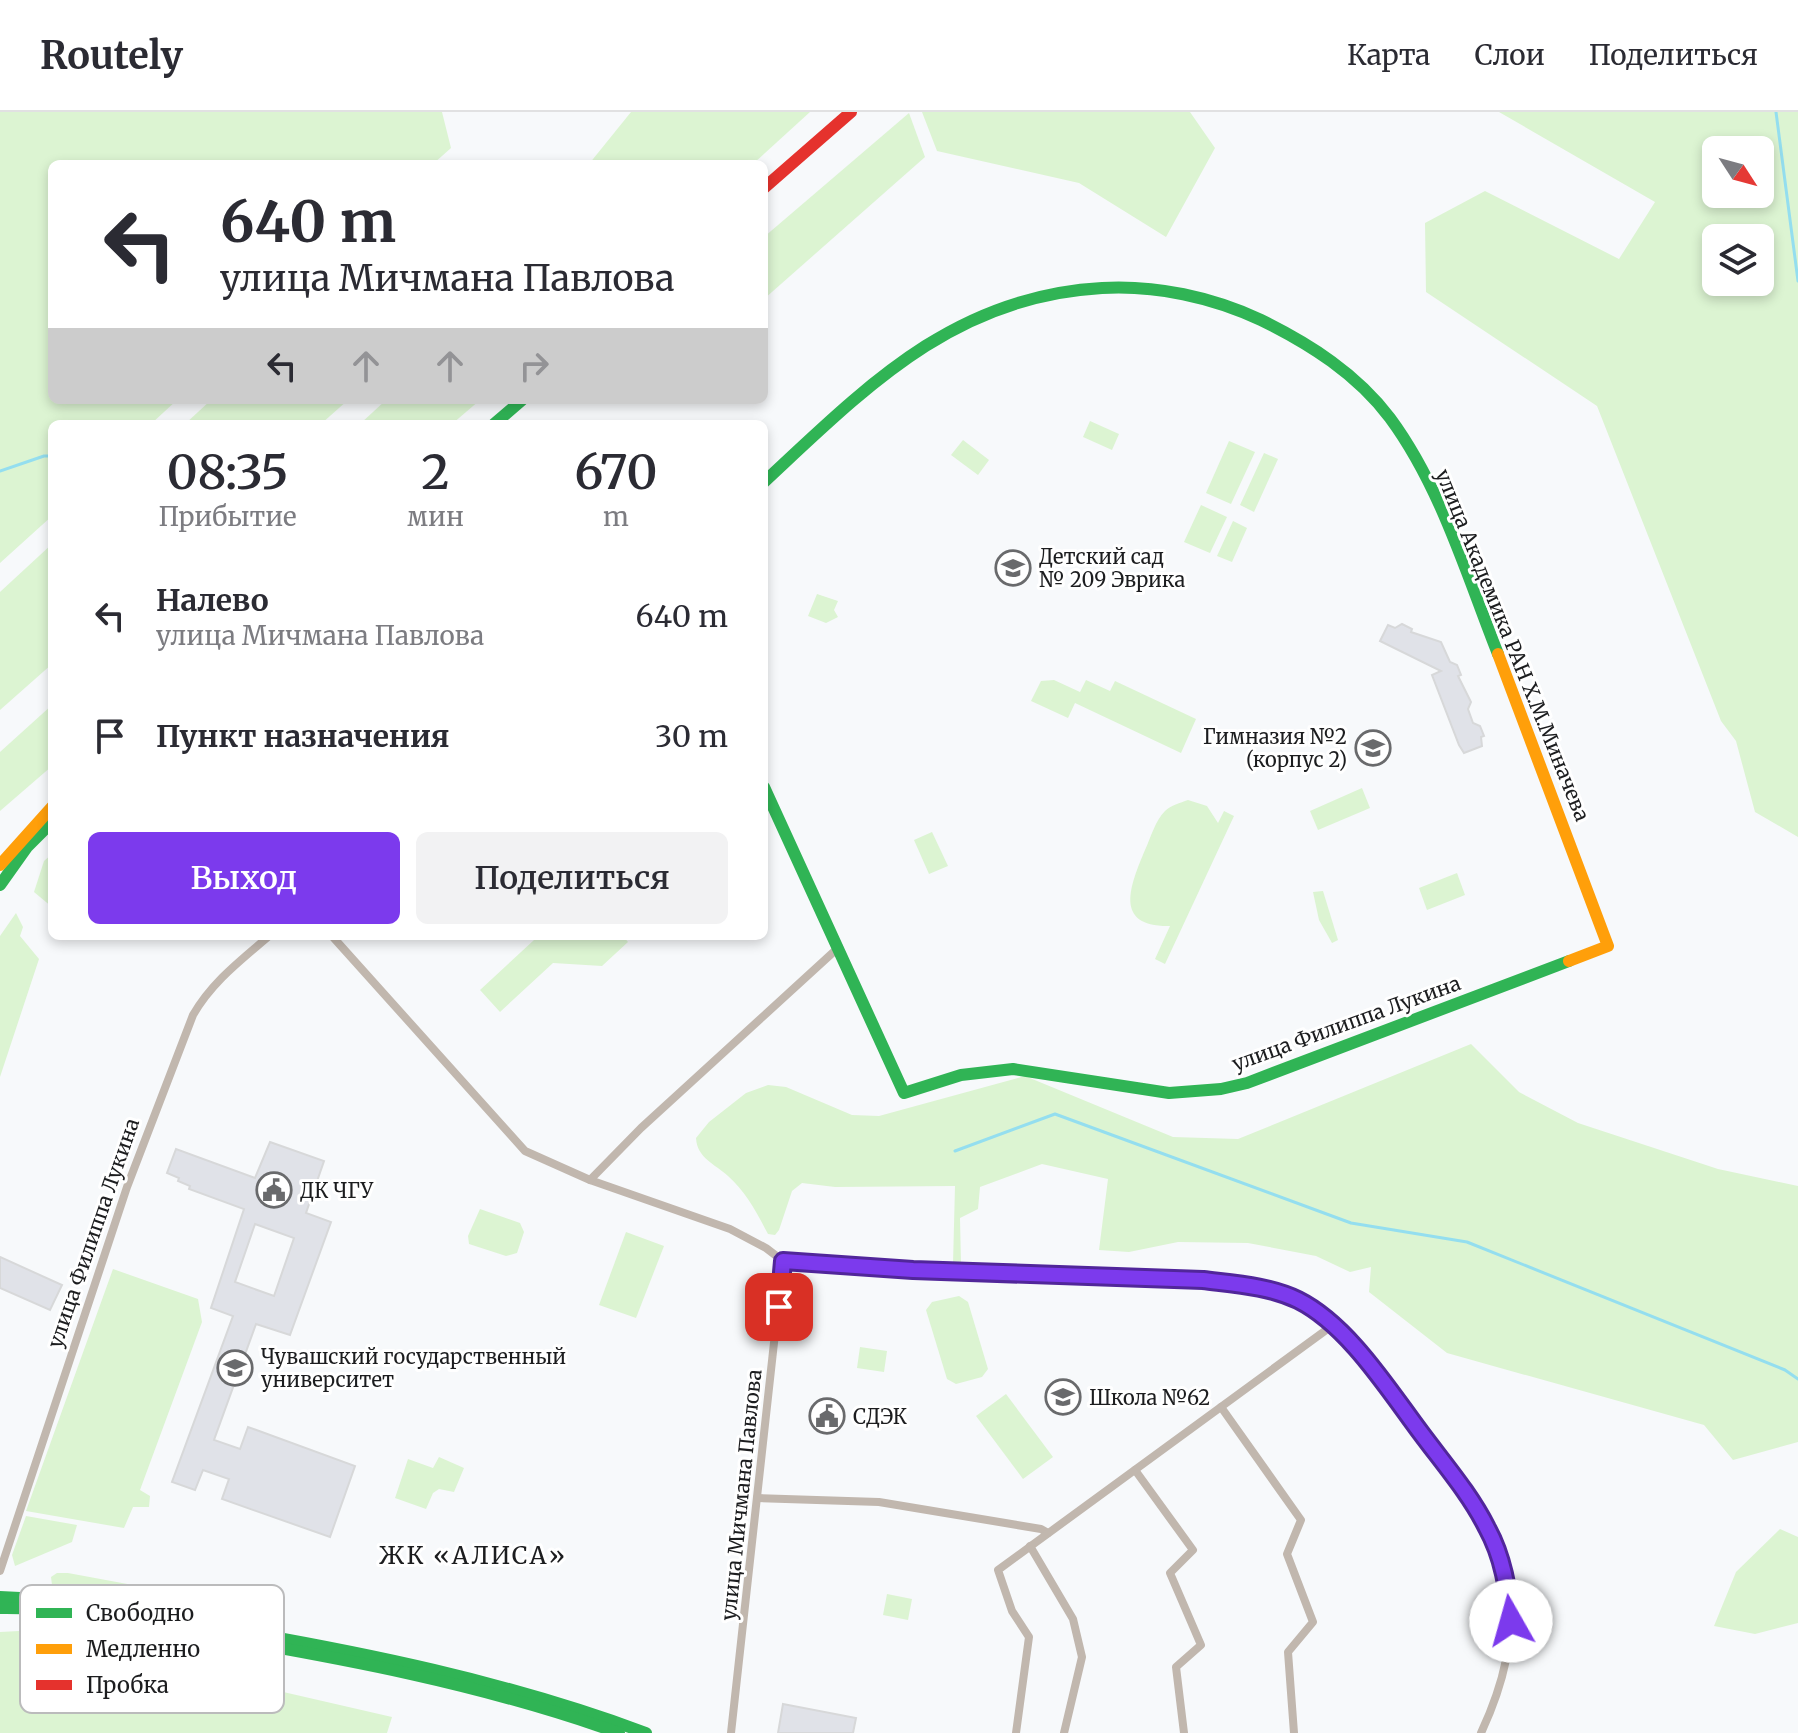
<!DOCTYPE html>
<html lang="ru">
<head>
<meta charset="utf-8">
<style>
  body { margin:0; font-family:Merriweather,serif; background:#f2f2f3; color:#2b2b33; height:100vh; display:flex; flex-direction:column; font-size:30px; white-space:nowrap }
  * { box-sizing:border-box; margin:0 }
  p { font-size:26px; color:#7c7c81 }
  .icon { flex:none; width:44px; height:44px; fill:none; stroke:currentColor; stroke-width:2; stroke-linecap:round; stroke-linejoin:round }
  .map { position:relative; flex:1; overflow:hidden }
  .drawer { position:absolute; left:48px; top:308px; width:720px; height:520px; display:flex; flex-direction:column; background:#fff; border-radius:12px; box-shadow:0 4px 12px #0003 }
  .drawer>* { flex:none }
  .hud { position:absolute; left:48px; top:48px; width:720px; height:244px; border-radius:12px; box-shadow:0 4px 12px #0003; background:#fff; color:#2b2b33; overflow:hidden }
  .needle { width:52px; rotate:126deg }
  .fabs { position:absolute; left:1702px; top:24px; display:grid; gap:16px }
  .fabs a { display:grid; place-items:center; width:72px; height:72px; border-radius:12px; background:#fff; box-shadow:0 4px 12px #0003; font-size:40px }
  .pin { position:absolute; display:grid; place-items:center; width:68px; height:68px; color:#fff; margin:-34px; border-radius:16px; box-shadow:0 4px 12px #0006 }
  .me { position:absolute; width:88px; margin:-44px; rotate:353deg; stroke-linejoin:round; filter:drop-shadow(0 0 6px #0008) }
  .turn { display:flex; align-items:center; gap:28px; height:168px; padding:0 40px; font-size:36px }
  .turn .icon { width:104px; height:104px; stroke-width:2.5 }
  .turn b { display:block; font-size:56px; line-height:68px }
  .lanes { display:flex; align-items:center; height:76px; padding:0 40px; background:#0003; justify-content:center; gap:40px; direction:ltr }
  .lanes .off { opacity:.35 }
  .eta { display:flex; justify-content:space-evenly; align-items:center; height:136px; text-align:center }
  .eta b { font-size:48px; font-weight:600; line-height:56px }
  .cta { display:flex; gap:16px; margin-top:auto; padding:16px 40px }
  .cta a { flex:1; height:92px; border-radius:12px; background:#7c3aed; color:#fff; font-size:32px; font-weight:600; line-height:92px; text-align:center }
  .cta a+a { background:#f2f2f3; color:#2b2b33 }
  ul { padding:0; list-style:none }
  li { display:flex; align-items:center; gap:24px; height:120px; padding:0 40px }
  li div { flex:1 }
  li b { display:block; font-size:30px }
  li em { font-style:normal }
  header { display:flex; align-items:center; gap:48px; box-sizing:border-box; height:112px; padding:0 40px; background:#fff; border-bottom:2px solid #e1e1e2 }
  header strong { font-size:38px }
  nav { display:flex; gap:44px; margin-inline-start:auto; font-size:28px }
  .map>svg:first-child { display:block }
  .green { fill:#dcf4d2; fill-rule:evenodd }
  .lines { fill:none; stroke-linecap:round; stroke-linejoin:round }
  .stream { stroke:#94deef; stroke-width:3 }
  .building { fill:#e0e2e8; stroke:#d7d8d9; stroke-width:2; fill-rule:evenodd }
  .street { stroke:#c1b7ae; stroke-width:8 }
  .fast { stroke:#30b455; stroke-width:12 }
  .slow { stroke:#ff9f0a; stroke-width:12 }
  .jam { stroke:#e5322d; stroke-width:12 }
  .route-casing { stroke:#51269a; stroke-width:20 }
  .route { stroke:#7c3aed; stroke-width:14 }
  .labels { text-anchor:middle; dominant-baseline:central; stroke-width:6; stroke-linejoin:round; paint-order:stroke }
  .poi-label { font-size:20px; fill:#1c1d1f; stroke:#fff; text-anchor:start }
  .street-label { font-size:20px; fill:#1c1d1f; stroke:#fff }
  .quarter-label { font-size:24px; letter-spacing:2px; fill:#1c1d1f; stroke:#fff }
  .key { fill:#fff; stroke:#bbbbbc; stroke-width:2 }
  .key-label { font-size:22px; fill:#1c1d1f }
</style>
</head>
<body>
<header>
<strong>Routely</strong>
<nav><a>Карта</a><a>Слои</a><a>Поделиться</a></nav>
</header>
<div class="map">
<svg width="1798" height="1621" viewBox="0 0 1798 1621">
  <rect width="100%" height="100%" fill="#f7f9fb"/>
  <g class="green">
    <path d="M0 0H442L451 36 433 52H52V288H177L151 312H52V404L0 451Z"/>
    <path d="M631 0H810L753 52H589Z"/>
    <path d="M922 0H1190L1215 36 1166 125 1079 71 937 39Z"/>
    <path d="M1499 0H1798V725L1755 700 1736 629 1721 609 1597 294 1426 180 1425 111 1485 79 1619 147 1655 90ZM1716 38H1760V82H1716ZM1716 126H1760V170H1716Z"/>
    <path d="M909 1 925 45 764 187V125Z"/>
    <path d="M211 288H348L321 312H185Z"/>
    <path d="M386 288H480L452 312H360Z"/>
    <path d="M1090 309 1119 322 1112 338 1083 325Z"/>
    <path d="M963 328 989 348 978 363 951 343Z"/>
    <path d="M1229 329 1255 340 1231 392 1206 381Z"/>
    <path d="M1264 341 1278 347 1254 400 1240 393Z"/>
    <path d="M1201 393 1227 405 1210 441 1184 430Z"/>
    <path d="M1233 409 1247 416 1232 450 1217 444Z"/>
    <path d="M52 432V552L0 598V480Z"/>
    <path d="M817 482 838 489 834 498 838 505 826 511 808 504Z"/>
    <path d="M1054 568 1080 580 1086 568 1110 579 1115 569 1196 607 1181 641 1075 591 1068 606 1031 589 1041 569Z"/>
    <path d="M52 593V654L0 699V640Z"/>
    <path d="M1362 676 1370 696 1318 718 1310 699Z"/>
    <path d="M1188 688 1207 694 1218 711 1224 699 1234 704 1165 852 1155 847 1170 814C1113 815 1130 774 1145 738 1151 725 1155 709 1165 699 1171 693 1180 691 1188 688Z"/>
    <path d="M932 720 948 754 929 762 914 728Z"/>
    <path d="M52 742V795L34 780 44 749Z"/>
    <path d="M1457 761 1465 783 1427 798 1419 776Z"/>
    <path d="M1323 779 1338 828 1332 831 1319 808 1313 780Z"/>
    <path d="M16 801 23 815 20 824 39 847 0 965V824Z"/>
    <path d="M534 824H623L628 830 602 854 553 851 500 900 480 878 534 828Z"/>
    <path d="M1471 932 1519 980 1578 1011 1718 1057 1798 1074V1330L1733 1348 1704 1313 1447 1241 1369 1180 1371 1155 1350 1160 1316 1144 1248 1131 1178 1130 1129 1140 1099 1138 1108 1067 1042 1052 980 1075 978 1097 960 1106 961 1152H953L955 1074 835 1075 802 1071 792 1079 779 1118 775 1123 768 1122C757 1101 746 1080 728 1064 715 1052 697 1046 696 1026L709 1010 746 981 768 973 786 975 852 1003 879 1004 1025 964 1173 1025 1238 1027Z"/>
    <path d="M480 1097 520 1111 524 1120 517 1141 506 1144 469 1132 468 1124Z"/>
    <path d="M626 1120 664 1134 636 1206 599 1193Z"/>
    <path d="M113 1157 198 1187 202 1210 140 1378 150 1384 149 1395H133L124 1416 26 1399Z"/>
    <path d="M959 1184 968 1190 988 1257 982 1265 956 1272 947 1267 926 1198 932 1190Z"/>
    <path d="M860 1235 887 1239 884 1260 857 1256Z"/>
    <path d="M1006 1282 1053 1345 1023 1367 976 1304Z"/>
    <path d="M439 1345 464 1356 454 1380 439 1377 433 1381 426 1397 395 1386 408 1347 433 1356Z"/>
    <path d="M26 1404 77 1413 72 1430 15 1454 12 1443Z"/>
    <path d="M1780 1417 1798 1425V1511L1755 1522 1714 1514 1736 1460Z"/>
    <path d="M57 1461H68L149 1476 158 1483V1489L153 1496H147L73 1484 52 1473 51 1465Z"/>
    <path d="M887 1482 912 1487 908 1508 883 1503Z"/>
    <path d="M38 1518 59 1527 56 1544 61 1549 85 1556 105 1539 392 1605 387 1621H0V1520Z"/>
  </g>
  <g class="lines">
    <g class="stream">
      <path d="M1776 0 1798 169"/>
      <path d="M0 359 44 344H52"/>
      <path d="M955 1039 1055 1002 1351 1111 1467 1130 1785 1258 1798 1267"/>
    </g>
  </g>
  <g class="building">
    <path d="M1402 512 1412 517 1411 520 1441 530 1450 550 1457 553 1461 563 1458 564 1471 590 1468 597 1473 611 1480 614 1484 624 1481 625 1482 634 1464 641 1459 633 1432 563 1441 559 1380 529 1388 513 1395 516Z"/>
    <path d="M270 1030 324 1049 306 1101 331 1110 290 1223 256 1212 214 1328 240 1337 248 1315 355 1354 330 1425 222 1387 229 1367 203 1358 195 1378 172 1370 233 1204 211 1196 244 1097 189 1077 190 1074 178 1069 179 1066 167 1061 176 1037 255 1066ZM255 1112 294 1126 274 1184 235 1170Z"/>
    <path d="M0 1145 62 1173 50 1198 0 1176Z"/>
    <path d="M783 1592 856 1606 853 1621H778Z"/>
  </g>
  <g class="lines">
    <g class="street">
      <path d="M332 824 525 1039 590 1068 730 1117 766 1136 783 1149"/>
      <path d="M590 1068 641 1016 839 835"/>
      <path d="M783 1149C827 1151 872 1157 916 1158 975 1160 1033 1163 1092 1165 1163 1167 1254 1157 1316 1199 1363 1231 1413 1311 1448 1357 1517 1448 1529 1517 1481 1621"/>
      <path d="M1221 1295 1301 1408 1287 1442 1313 1510 1288 1540 1294 1621"/>
      <path d="M1135 1358 1193 1438 1170 1461 1201 1533 1176 1555 1184 1621"/>
      <path d="M757 1386 879 1390 1041 1417 1048 1421"/>
      <path d="M1030 1434 1073 1507 1082 1545 1064 1621"/>
      <path d="M0 1459 127 1075 193 903C212 870 240 849 269 824"/>
      <path d="M731 1621 783 1149"/>
      <path d="M1016 1621 1029 1525 1012 1499 998 1458 1333 1213"/>
    </g>
    <g class="fast">
      <path d="M494 312 522 288"/>
      <path d="M764 370C866 275 954 184 1102 176 1156 173 1212 185 1261 208 1310 232 1357 262 1390 306 1441 375 1467 464 1498 542"/>
      <path d="M764 675 904 981 961 963 1013 957 1169 981 1221 977 1247 971 1569 849"/>
      <path d="M0 773 27 735 52 710"/>
      <path d="M0 1485C73 1488 144 1503 216 1515 363 1540 506 1569 646 1621"/>
      <path d="M0 1496C68 1495 133 1511 199 1522 342 1546 482 1572 619 1621"/>
    </g>
    <g class="slow">
      <path d="M1498 542 1608 834 1569 849"/>
      <path d="M0 753 52 695"/>
    </g>
    <path class="jam" d="M764 76 851 0"/>
  </g>
  <g class="lines">
    <defs>
      <path id="route" d="M779 1195 783 1149 913 1158 1203 1168C1235 1172 1269 1174 1298 1188 1348 1213 1388 1277 1421 1321 1444 1352 1470 1382 1487 1416 1503 1445 1508 1477 1511 1509"/>
    </defs>
    <use href="#route" class="route-casing"/>
    <use href="#route" class="route"/>
  </g>
  <defs>
    <symbol id="school-ring" viewBox="-11 -11 22 22"><circle r="9.5" fill="#fff" stroke="#696a6c" stroke-width="1.5"/><path d="M0-5L7-2L0 1L-7-2ZM-4 1L0 2.5L4 1V4Q0 6-4 4Z" fill="#696a6c"/></symbol>
    <symbol id="civic-ring" viewBox="-11 -11 22 22"><circle r="9.5" fill="#fff" stroke="#696a6c" stroke-width="1.5"/><path d="M-.6-6.5H3V-4.5H.6V-3L4-1V1h2V6H-6V1h2V-1L-.6-3ZM-1.2 2.5V6h2.4V2.5Z" fill="#696a6c"/></symbol>
    <symbol id="university-ring" viewBox="-11 -11 22 22"><circle r="9.5" fill="#fff" stroke="#696a6c" stroke-width="1.5"/><path d="M0-5L7-2L0 1L-7-2ZM-4 1L0 2.5L4 1V4Q0 6-4 4Z" fill="#696a6c"/></symbol>
  </defs>
  <g fill-rule="evenodd">
    <use href="#school-ring" x="993" y="436" width="40" height="40"/>
    <use href="#school-ring" x="1353" y="616" width="40" height="40"/>
    <use href="#civic-ring" x="254" y="1058" width="40" height="40"/>
    <use href="#university-ring" x="215" y="1236" width="40" height="40"/>
    <use href="#school-ring" x="1043" y="1265" width="40" height="40"/>
    <use href="#civic-ring" x="807" y="1284" width="40" height="40"/>
  </g>
  <g class="labels">
    <g class="poi-label">
      <text x="1039" y="444">Детский сад<tspan x="1039" dy="23">№ 209 Эврика</tspan></text>
      <text x="1347" y="624" text-anchor="end">Гимназия №2<tspan x="1347" dy="23">(корпус 2)</tspan></text>
      <text x="300" y="1078">ДК ЧГУ</text>
      <text x="261" y="1244">Чувашский государственный<tspan x="261" dy="23">университет</tspan></text>
      <text x="1089" y="1285">Школа №62</text>
      <text x="853" y="1304">СДЭК</text>
    </g>
    <g class="street-label">
      <text transform="translate(1513 533) rotate(68)">улица Академика РАН Х.М.Миначева</text>
      <text transform="translate(1346 911) rotate(-20)">улица Филиппа Лукина</text>
      <text transform="translate(93 1121) rotate(-71)">улица Филиппа Лукина</text>
      <text transform="translate(741 1383) rotate(-84)">улица Мичмана Павлова</text>
    </g>
    <g class="quarter-label">
      <text x="473" y="1443">ЖК «АЛИСА»</text>
    </g>
  </g>
  <rect x="20" y="1473" width="264" height="128" rx="12" class="key"/>
  <rect x="36" y="1496" width="36" height="10" fill="#30b455"/>
  <rect x="36" y="1532" width="36" height="10" fill="#ff9f0a"/>
  <rect x="36" y="1568" width="36" height="10" fill="#e5322d"/>
  <g class="key-label">
    <text x="86" y="1509">Свободно</text>
    <text x="86" y="1545">Медленно</text>
    <text x="86" y="1581">Пробка</text>
  </g>
</svg>
<div class="fabs">
<a><svg class="needle" viewBox="-14 -14 28 28"><path d="M0-13l5 13h-10z" fill="#e53935"/><path d="M0 13l5-13h-10z" fill="#7c7c81"/></svg></a>
<a><svg class="icon" aria-label="layers" viewBox="0 0 24 24"><path d="M12 4l9 5-9 5-9-5zM3 14l9 5 9-5"/></svg></a>
</div>
<div class="pin" style="left:779px;top:1195px;background:#d93025"><svg class="icon" aria-label="arrive" viewBox="0 0 24 24"><path d="M6 21V4h12l-3 4 3 4H6"/></svg></div>
<svg class="me" style="left:1511px;top:1509px" viewBox="-20 -20 40 40"><circle r="19" fill="#fff"/><path d="M0-13L10 11 0 6-10 11z" fill="#7c3aed"/></svg>
<div class="hud">
<div class="turn"><svg class="icon" aria-label="left" viewBox="0 0 24 24"><path d="M17 20v-9H6M10 6l-5 5 5 5"/></svg><div><b>640 m</b>улица Мичмана Павлова</div></div>
<div class="lanes"><svg class="icon" aria-label="left" viewBox="0 0 24 24"><path d="M17 20v-9H6M10 6l-5 5 5 5"/></svg><svg class="icon off" aria-label="ahead" viewBox="0 0 24 24"><path d="M12 20V5M6 11l6-6 6 6"/></svg><svg class="icon off" aria-label="ahead" viewBox="0 0 24 24"><path d="M12 20V5M6 11l6-6 6 6"/></svg><svg class="icon off" aria-label="right" viewBox="0 0 24 24"><path d="M7 20v-9h11M14 6l5 5-5 5"/></svg></div>
</div>
<section class="drawer">
<div class="eta">
<div><b>08:35</b><p>Прибытие</p></div>
<div><b>2</b><p>мин</p></div>
<div><b>670</b><p>m</p></div>
</div>
<ul>
<li><svg class="icon" aria-label="left" viewBox="0 0 24 24"><path d="M17 20v-9H6M10 6l-5 5 5 5"/></svg><div><b>Налево</b><p>улица Мичмана Павлова</p></div><em>640 m</em></li>
<li><svg class="icon" aria-label="arrive" viewBox="0 0 24 24"><path d="M6 21V4h12l-3 4 3 4H6"/></svg><div><b>Пункт назначения</b></div><em>30 m</em></li>
</ul>
<div class="cta"><a>Выход</a><a>Поделиться</a></div>
</section>
</div>
</body>
</html>
